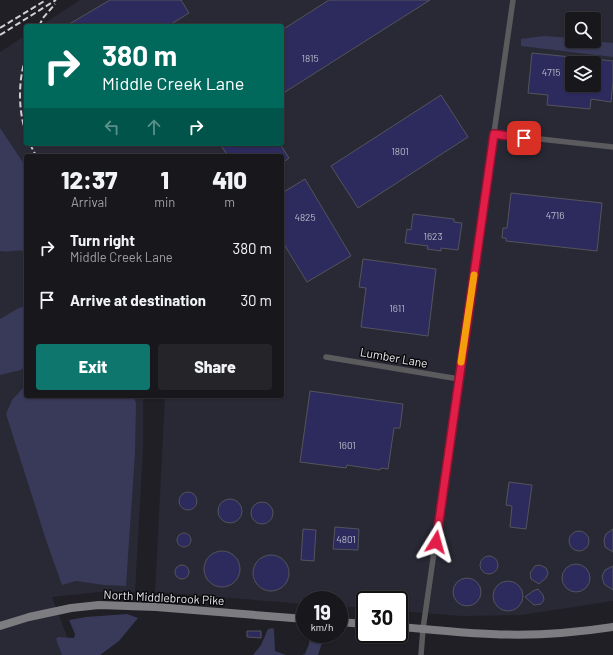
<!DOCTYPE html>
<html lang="en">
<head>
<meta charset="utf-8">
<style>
  body { margin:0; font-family:Barlow,sans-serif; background:#242429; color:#f1f3f6; height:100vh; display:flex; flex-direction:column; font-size:15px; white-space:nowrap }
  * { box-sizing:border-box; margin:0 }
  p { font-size:13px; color:#9e9fa3 }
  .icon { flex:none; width:22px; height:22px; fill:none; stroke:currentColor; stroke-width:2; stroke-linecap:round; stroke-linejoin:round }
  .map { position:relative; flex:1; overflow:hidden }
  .sheet { position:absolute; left:24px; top:154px; width:260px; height:244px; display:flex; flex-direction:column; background:#17171c; border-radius:4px; box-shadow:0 1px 3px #0004,0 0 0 1px #36363b }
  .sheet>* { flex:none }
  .hud { position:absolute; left:24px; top:24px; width:260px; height:122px; border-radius:4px; box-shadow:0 1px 3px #0004,0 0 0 1px #36363b; background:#00695c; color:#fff; overflow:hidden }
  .tools { position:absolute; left:565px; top:12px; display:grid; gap:8px }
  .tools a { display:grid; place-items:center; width:36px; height:36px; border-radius:4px; background:#17171c; box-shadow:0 1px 3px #0004,0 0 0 1px #36363b; font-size:20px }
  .speed { position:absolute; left:296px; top:591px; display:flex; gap:8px; font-size:20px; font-weight:700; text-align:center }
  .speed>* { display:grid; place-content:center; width:52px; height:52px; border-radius:50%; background:#17171c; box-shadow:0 1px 3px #0004,0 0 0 1px #36363b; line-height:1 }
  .speed small { font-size:10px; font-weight:400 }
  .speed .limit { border:2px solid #111; border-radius:6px; background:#fff; color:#111 }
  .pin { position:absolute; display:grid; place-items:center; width:34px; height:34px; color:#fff; margin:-17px; border-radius:8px; box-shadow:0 2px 6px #0006 }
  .me { position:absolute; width:44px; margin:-22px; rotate:8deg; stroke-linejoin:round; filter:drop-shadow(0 0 3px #0008) }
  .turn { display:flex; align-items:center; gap:14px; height:84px; padding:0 12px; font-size:18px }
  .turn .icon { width:52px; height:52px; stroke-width:2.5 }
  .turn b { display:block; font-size:28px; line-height:34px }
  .lanes { display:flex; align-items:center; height:38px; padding:0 12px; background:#0003; justify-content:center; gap:20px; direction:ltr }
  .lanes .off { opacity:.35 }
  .eta { display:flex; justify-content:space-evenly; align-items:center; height:68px; text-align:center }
  .eta b { font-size:24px; font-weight:800; line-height:28px }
  .primary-button { display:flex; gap:8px; margin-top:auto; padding:8px 12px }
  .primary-button a { flex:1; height:46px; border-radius:4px; background:#0f766e; color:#fff; font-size:16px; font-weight:800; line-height:46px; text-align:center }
  .primary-button a+a { background:#242429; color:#f1f3f6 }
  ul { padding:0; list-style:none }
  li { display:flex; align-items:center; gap:12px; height:52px; padding:0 12px }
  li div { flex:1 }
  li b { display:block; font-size:15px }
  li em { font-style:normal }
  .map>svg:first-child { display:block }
  .built { fill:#282934; fill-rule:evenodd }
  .green { fill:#39395a }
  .building { fill:#2d2b5e; stroke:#53545a }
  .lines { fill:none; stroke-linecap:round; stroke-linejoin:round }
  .street { stroke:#5b5b5e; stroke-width:5.5 }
  .secondary { stroke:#7c7c81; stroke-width:8 }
  .rail { stroke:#d1d1d5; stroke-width:2; stroke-dasharray:6 3; stroke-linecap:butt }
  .route-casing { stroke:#92132f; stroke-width:10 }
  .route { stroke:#e11d48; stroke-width:7 }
  .slow { stroke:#f59e0b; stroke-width:7 }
  .labels { text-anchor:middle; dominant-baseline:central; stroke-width:3; stroke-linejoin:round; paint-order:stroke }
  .number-label { font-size:10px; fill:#babac9 }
  .street-label { font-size:12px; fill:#e9e9ed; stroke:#09090c }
</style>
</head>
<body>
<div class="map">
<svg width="613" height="655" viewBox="0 0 613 655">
  <rect width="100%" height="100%" fill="#1f1f25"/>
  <path class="built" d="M80 0H613V601L521 615 462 616 399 611V600H365V608L339 606V600H305V604L155 592 165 396H282V156H26V396H143V450L135 592 110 591 52 597 74 655H0V52L26 35V144H282V26H40ZM572 19H594V41H572ZM572 63H594V85H572Z"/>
  <g class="green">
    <path d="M544 36 572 38V41H594L613 43V57L521 46V39Z"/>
    <path d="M0 128 26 167V252C18 248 9 253 0 251Z"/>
    <path d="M26 305V365L21 370 0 375V319L17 309Z"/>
    <path d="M26 385V396H134L136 404 135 453 126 586 104 585 76 581 62 585 47 543 6 414 12 400Z"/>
    <path d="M127 614 138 618 119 641 100 655H62L56 639 58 637 74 638 75 634 69 620 86 617Z"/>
    <path d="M273 628 274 630 275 651 286 655H253L261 645 268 629Z"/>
    <path d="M310 634H322V643L318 655H302L305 654 309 644Z"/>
  </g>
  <g class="building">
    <path d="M110 0H181L189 13 168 26H66Z"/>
    <path d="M329 0H430L285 92 282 87V30Z"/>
    <path d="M532 53 591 59V63H572V85H594V59L613 61V82L611 102 591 99 590 109 547 105 548 95 528 93Z"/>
    <path d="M441 95 468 137 358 208 331 166Z"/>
    <path d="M220 144H280L289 158 282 163V156H228Z"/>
    <path d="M305 179 351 256 307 282 282 241V193Z"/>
    <path d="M511 193 602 203 597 251 506 241V238H502L503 228H507Z"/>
    <path d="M413 214 454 219V222L462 223 458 250 441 248V251L427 249 428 246 405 243 407 229 411 230Z"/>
    <path d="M363 259 436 269 428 336 361 327 366 288 359 287Z"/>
    <path d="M310 391 403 404 400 428H394L388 469 381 468 380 470 347 465 346 468 300 462Z"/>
    <path d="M509 482 532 485 526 529 510 527 512 506 506 505Z"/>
    <circle cx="188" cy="501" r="9"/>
    <circle cx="230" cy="511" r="12"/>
    <circle cx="262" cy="513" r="11"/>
    <path d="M335 527 359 529 358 550 333 549Z"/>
    <path d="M303 529 316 530 314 561 301 560Z"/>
    <path d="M613 529V552L605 547 604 540 606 534Z"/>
    <circle cx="579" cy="541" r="10"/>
    <circle cx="184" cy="540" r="7"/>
    <circle cx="222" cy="569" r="18"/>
    <circle cx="271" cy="573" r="18"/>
    <circle cx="489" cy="565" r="9"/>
    <circle cx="576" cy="578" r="14"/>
    <circle cx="182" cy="572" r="7"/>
    <path d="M540 565 546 568 548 573 546 578 539 584 531 579 530 573 535 566Z"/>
    <path d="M613 566V590L604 584 602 576 605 570Z"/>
    <circle cx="467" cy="592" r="14"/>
    <circle cx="508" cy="596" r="15"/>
    <path d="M538 589 543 595 544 600 541 604 534 605 525 597 533 591Z"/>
    <path d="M247 631H261V638L247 637Z"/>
  </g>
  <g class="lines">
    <g class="street">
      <path d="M494 134 613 147"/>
      <path d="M326 357 459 379"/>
      <path d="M421 655 423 629 513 0"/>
    </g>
    <g class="secondary">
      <path d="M339 622 365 624"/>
      <path d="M0 626 29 617 71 608 99 605 156 607 305 619"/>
      <path d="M399 627C429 629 460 633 491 634 530 636 574 633 613 627"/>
    </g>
    <g class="rail">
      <path d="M39 26 43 18 55 4"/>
      <path d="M0 28 46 0"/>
      <path d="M0 35 56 0"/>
      <path d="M26 57C18 80 18 110 26 133"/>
      <path d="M30 144 36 156"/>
    </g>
  </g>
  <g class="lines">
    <defs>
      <path id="route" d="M436 542 494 134 524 138"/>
    </defs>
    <use href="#route" class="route-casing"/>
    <use href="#route" class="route"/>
    <path class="slow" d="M461 362 474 275"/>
  </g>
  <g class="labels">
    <g class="number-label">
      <text x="310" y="58">1815</text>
      <text x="551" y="72">4715</text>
      <text x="400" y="151">1801</text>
      <text x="555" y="215">4716</text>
      <text x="305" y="217">4825</text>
      <text x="433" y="236">1623</text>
      <text x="397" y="308">1611</text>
      <text x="347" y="445">1601</text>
      <text x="346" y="539">4801</text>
    </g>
    <g class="street-label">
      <text transform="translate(394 357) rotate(10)">Lumber Lane</text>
      <text transform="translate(164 597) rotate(3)">North Middlebrook Pike</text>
    </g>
  </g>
</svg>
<div class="tools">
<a><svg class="icon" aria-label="search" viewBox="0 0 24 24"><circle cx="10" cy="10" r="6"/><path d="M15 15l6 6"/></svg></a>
<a><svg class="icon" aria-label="layers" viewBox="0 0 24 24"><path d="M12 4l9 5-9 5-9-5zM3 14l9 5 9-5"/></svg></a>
</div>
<div class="speed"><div>19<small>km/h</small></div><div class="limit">30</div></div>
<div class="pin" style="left:524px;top:138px;background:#d93025"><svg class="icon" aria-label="arrive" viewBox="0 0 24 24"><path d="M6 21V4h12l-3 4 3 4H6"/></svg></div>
<svg class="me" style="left:436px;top:542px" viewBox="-20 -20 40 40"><path d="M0-17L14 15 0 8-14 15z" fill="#e11d48" stroke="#fff" stroke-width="4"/></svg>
<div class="hud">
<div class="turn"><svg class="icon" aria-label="right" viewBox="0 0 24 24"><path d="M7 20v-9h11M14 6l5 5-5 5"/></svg><div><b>380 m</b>Middle Creek Lane</div></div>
<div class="lanes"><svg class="icon off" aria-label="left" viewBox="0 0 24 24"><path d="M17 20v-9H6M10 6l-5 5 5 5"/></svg><svg class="icon off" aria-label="ahead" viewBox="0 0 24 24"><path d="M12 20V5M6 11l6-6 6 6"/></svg><svg class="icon" aria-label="right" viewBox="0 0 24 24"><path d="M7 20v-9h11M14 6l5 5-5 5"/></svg></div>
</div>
<section class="sheet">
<div class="eta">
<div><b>12:37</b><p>Arrival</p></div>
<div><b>1</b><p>min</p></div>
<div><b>410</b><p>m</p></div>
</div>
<ul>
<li><svg class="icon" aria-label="right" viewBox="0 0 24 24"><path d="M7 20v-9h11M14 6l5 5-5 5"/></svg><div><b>Turn right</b><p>Middle Creek Lane</p></div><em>380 m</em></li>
<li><svg class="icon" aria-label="arrive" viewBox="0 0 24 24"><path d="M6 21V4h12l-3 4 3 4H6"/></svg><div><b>Arrive at destination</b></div><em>30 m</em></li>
</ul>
<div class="primary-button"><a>Exit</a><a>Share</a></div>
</section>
</div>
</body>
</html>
